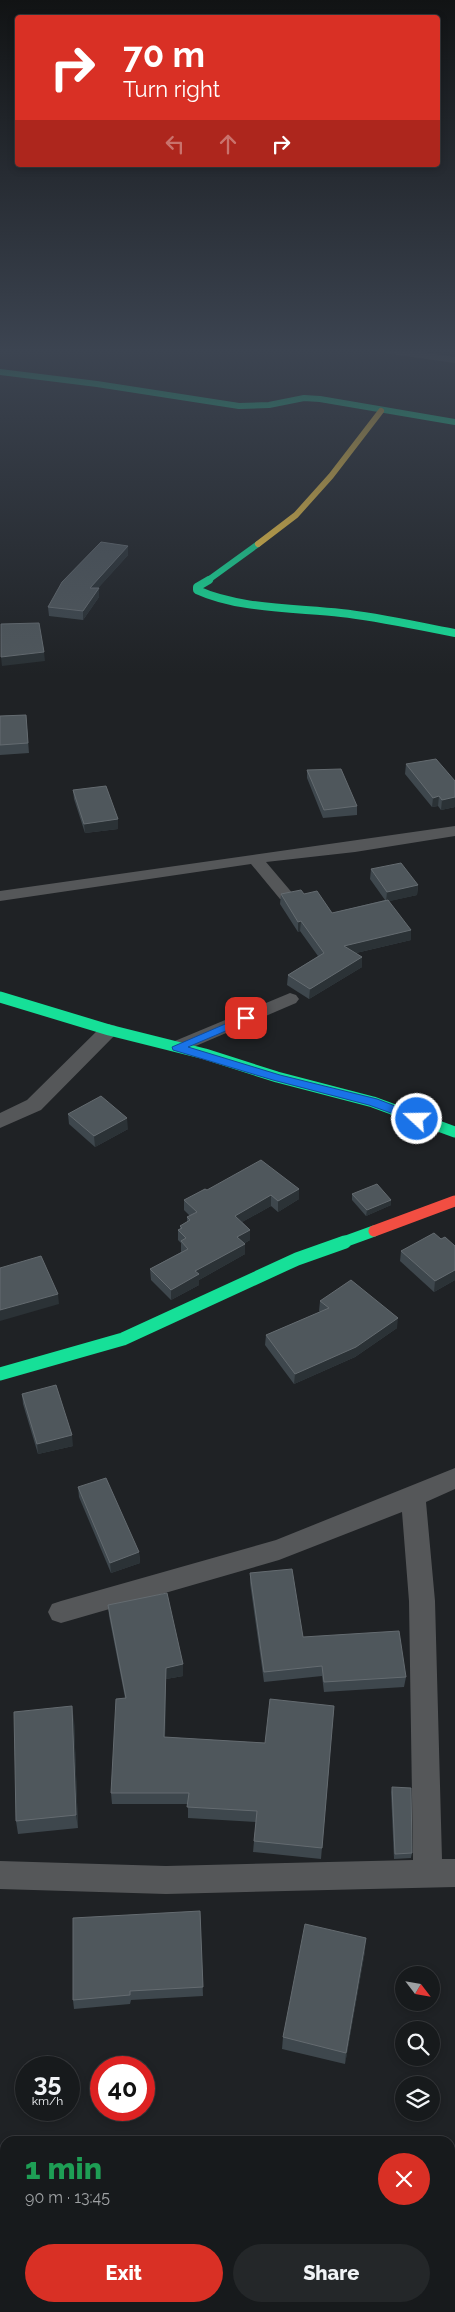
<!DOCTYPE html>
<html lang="en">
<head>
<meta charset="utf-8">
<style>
  body { margin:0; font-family:Raleway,sans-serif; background:#242729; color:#f1f3f6; height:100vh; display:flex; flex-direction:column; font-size:19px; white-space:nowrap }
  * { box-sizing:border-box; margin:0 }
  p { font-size:16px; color:#9ea1a3 }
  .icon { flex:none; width:28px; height:28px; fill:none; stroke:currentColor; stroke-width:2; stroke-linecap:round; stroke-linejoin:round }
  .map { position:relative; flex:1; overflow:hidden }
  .drawer { position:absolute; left:0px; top:2136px; width:455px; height:176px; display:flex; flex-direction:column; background:#171a1c; border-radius:15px 15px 0 0; box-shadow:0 2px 8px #0003,0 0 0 1px #36383b }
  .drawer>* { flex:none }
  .top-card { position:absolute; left:15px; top:15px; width:425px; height:152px; border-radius:5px; box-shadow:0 2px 8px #0003,0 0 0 1px #36383b; background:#d93025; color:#fff; overflow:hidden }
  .needle { width:32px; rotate:121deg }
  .controls { position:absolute; left:395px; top:1966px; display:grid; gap:10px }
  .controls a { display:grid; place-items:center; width:45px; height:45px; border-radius:50%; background:#171a1c; box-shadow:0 2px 8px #0003,0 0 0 1px #36383b; font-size:25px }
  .speed { position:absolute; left:15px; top:2056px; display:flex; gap:10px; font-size:25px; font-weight:700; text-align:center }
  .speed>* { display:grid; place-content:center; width:65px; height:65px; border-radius:50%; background:#171a1c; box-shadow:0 2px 8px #0003,0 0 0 1px #36383b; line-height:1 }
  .speed small { font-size:12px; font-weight:400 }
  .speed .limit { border:8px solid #d22; background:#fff; color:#111 }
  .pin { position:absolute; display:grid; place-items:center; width:42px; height:42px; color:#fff; margin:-21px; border-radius:10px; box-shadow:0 2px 8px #0006 }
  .me { position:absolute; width:55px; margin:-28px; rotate:291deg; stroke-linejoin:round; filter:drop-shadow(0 0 4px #0008) }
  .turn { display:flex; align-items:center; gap:18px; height:105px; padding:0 25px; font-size:22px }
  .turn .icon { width:65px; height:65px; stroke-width:2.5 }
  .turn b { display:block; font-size:35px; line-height:42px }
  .lanes { display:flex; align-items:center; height:48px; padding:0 25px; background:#0003; justify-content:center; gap:25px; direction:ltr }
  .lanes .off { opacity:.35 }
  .round { display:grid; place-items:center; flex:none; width:52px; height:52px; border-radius:26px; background:#242729 }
  .head { display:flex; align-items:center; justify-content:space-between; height:85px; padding:0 25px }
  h1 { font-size:30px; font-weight:800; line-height:38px; color:#1e9e55 }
  .cta { display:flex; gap:10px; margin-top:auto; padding:10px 25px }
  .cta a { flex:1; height:58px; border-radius:30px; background:#d93025; color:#fff; font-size:20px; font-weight:800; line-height:58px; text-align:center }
  .cta a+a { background:#242729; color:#f1f3f6 }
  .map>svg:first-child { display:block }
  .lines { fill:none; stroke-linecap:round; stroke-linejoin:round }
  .street { fill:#555759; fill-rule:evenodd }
  .fast-far3 { stroke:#16e098; stroke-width:6 }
  .fast-far2 { stroke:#16e098; stroke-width:8 }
  .fast-far1 { stroke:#16e098; stroke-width:11 }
  .fast { stroke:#16e098; stroke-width:13 }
  .slow { stroke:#ffcf43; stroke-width:6 }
  .jam { stroke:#f24e42; stroke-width:11 }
  .wall { fill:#3e474d }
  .shaded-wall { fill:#2b3236 }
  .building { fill:#4f575c; stroke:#646b70 }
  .route { fill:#1a73e8; stroke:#114b97 }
</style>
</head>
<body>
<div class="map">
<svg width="455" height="2312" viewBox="0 0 455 2312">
  <rect width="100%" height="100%" fill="#1f2225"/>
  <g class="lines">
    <g class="street">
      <path d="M386 351H416L455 357V363L391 354Z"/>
      <path d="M455 826V836L355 852 266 862 294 895 292 899H280L251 864 0 901V891Z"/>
      <path d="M290 993 296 995 299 999 296 1003 184 1051H170L168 1047 170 1043Z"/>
      <path d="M109 1024 116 1026 118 1030 116 1034 41 1110 0 1128V1113L27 1100 102 1026Z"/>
      <path d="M455 1468V1489L426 1502 435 1601 442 1859H455V1887L166 1894 0 1889V1861L166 1866 413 1860 409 1601 402 1512 279 1560 61 1623 52 1620 48 1612 52 1604 61 1601 276 1540Z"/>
      <rect x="0" y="2157" width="5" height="32"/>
      <path d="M450 2191 455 2192V2224L450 2223Z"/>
    </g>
    <g class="fast-far3">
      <path d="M0 372 97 384 239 406 269 405 304 398 320 399 455 422"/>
      <path d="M207 581 258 544"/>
    </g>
    <path class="fast-far2" d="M209 580 197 587V590C238 609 296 608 341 613 379 617 417 626 455 633"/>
    <g class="fast-far1">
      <path d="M0 997 109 1030 205 1054 277 1077 373 1102 455 1132"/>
      <path d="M341 1243 374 1231"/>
    </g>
    <path class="fast" d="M0 1374 123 1339 297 1259 345 1242"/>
    <path class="slow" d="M258 544 296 515 331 476 381 411"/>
    <path class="jam" d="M374 1231 455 1201"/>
  </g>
  <g class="wall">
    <path d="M128 546V555L98 588 99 597 83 620 49 616 48 607Z"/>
    <path d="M26 715 29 753 0 755V716Z"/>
    <path d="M406 764 455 781V807L441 810 438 806 432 807 405 774Z"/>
    <path d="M307 770 357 806V815L323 818 307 778Z"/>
    <path d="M73 790 118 819V829L85 833 74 799Z"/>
    <path d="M371 869 418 885 417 895 389 901 411 940 356 953 362 967 309 999 287 985 288 975 318 956 300 931 298 932 280 904 281 894H304L332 913 385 900 370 879Z"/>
    <path d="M68 1114 128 1129 95 1147 69 1124Z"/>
    <path d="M299 1189V1199L278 1212 271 1206 242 1222 250 1230V1240L245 1243V1254L199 1280V1285L171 1300 151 1280 150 1269 181 1252V1243L178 1240V1230L180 1229V1226L187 1222V1217L190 1216 184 1210V1200L207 1190Z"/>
    <path d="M352 1194 391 1200V1205L366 1216 352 1200Z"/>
    <path d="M441 1239 455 1246V1280L434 1292 400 1261 401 1251Z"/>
    <path d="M320 1301 397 1328 355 1357 294 1384 265 1345 266 1335 320 1312 319 1311Z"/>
    <path d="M22 1394 73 1446 38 1454 23 1404Z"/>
    <path d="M78 1487 139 1552 140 1563 111 1573 79 1497Z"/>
    <path d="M250 1573 303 1637 406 1677 404 1687 324 1692 322 1676 264 1682 250 1583Z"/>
    <path d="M108 1605 183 1664V1676L166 1679 165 1737 265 1743 334 1706 321 1859 253 1852 254 1841 256 1822 188 1818V1804H112L111 1793 125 1698 109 1616Z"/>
    <path d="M74 1720 78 1828 18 1834 16 1821Z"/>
    <path d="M392 1787 412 1853 411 1858 394 1859 391 1792Z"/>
    <path d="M200 1911 203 1996 131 2000 130 2004 74 2009 73 2000Z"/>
    <path d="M365 1951 345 2064 282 2049 283 2037Z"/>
  </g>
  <g class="shaded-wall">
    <path d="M128 546V555L90 597V588Z"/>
    <path d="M99 588V597L83 620V611Z"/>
    <path d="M44 652 45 661 2 666 1 657Z"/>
    <path d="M439 796 438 806 432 807 433 798Z"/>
    <path d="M455 797V807L441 810 442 800Z"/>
    <path d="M118 819V829L85 833 84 824Z"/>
    <path d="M418 885 417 895 386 902 387 892Z"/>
    <path d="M301 921 300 931 298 932V922Z"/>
    <path d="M411 930V940L343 956 344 946Z"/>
    <path d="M362 957V967L309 999 310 989Z"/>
    <path d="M127 1118 128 1129 95 1147 94 1136Z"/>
    <path d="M299 1189V1199L278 1212V1201Z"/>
    <path d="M271 1195V1206L235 1226V1216Z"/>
    <path d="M391 1200V1205L366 1216 367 1210Z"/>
    <path d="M250 1230V1240L237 1247V1237Z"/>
    <path d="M245 1244V1254L199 1280V1285L171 1300V1290L195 1271Z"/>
    <path d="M455 1270V1280L434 1292 435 1281Z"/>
    <path d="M58 1294 59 1304 0 1321V1310Z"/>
    <path d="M398 1318 397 1328 355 1357 294 1384 295 1374Z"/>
    <path d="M72 1435 73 1446 38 1454 37 1444Z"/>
    <path d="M139 1552 140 1563 111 1573 110 1563Z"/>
    <path d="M183 1664V1676L166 1679 165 1748 164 1737 166 1668Z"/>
    <path d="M72 1706 74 1720 78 1828 76 1815Z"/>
    <path d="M366 1938 365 1951 345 2064 346 2053Z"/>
    <rect x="48" y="2308" width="2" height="4"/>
  </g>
  <g class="building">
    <path d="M101 542 128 546 90 588H99L83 611 48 607 62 582Z"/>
    <path d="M39 623 44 652 1 657V624Z"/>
    <path d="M26 715 28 743 0 745V716Z"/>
    <path d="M436 759 455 781V797L442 800 439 796 433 798 406 764Z"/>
    <path d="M341 769 357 806 324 810 307 770Z"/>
    <path d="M106 786 118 819 84 824 73 790Z"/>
    <path d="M401 863 418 885 387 892 371 869Z"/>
    <path d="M301 890 304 894 317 891 332 913 388 900 411 930 344 946 362 957 310 989 288 975 324 953 301 921 298 922 281 894Z"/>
    <path d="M101 1096 127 1118 94 1136 68 1114Z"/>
    <path d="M261 1160 299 1189 278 1201 271 1195 235 1216 250 1230 237 1237 245 1244 195 1271 199 1274 171 1290 150 1269 188 1249 181 1241 186 1238 178 1230 182 1228 180 1226 190 1220 187 1217 197 1212 184 1200 205 1189 207 1190Z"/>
    <path d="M377 1184 391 1200 367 1210 352 1194Z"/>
    <path d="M434 1233 441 1239 445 1237 455 1246V1270L435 1281 401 1251Z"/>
    <path d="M41 1256 58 1294 0 1310V1268Z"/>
    <path d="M351 1280 398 1318 356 1347 295 1374 266 1335 329 1308 320 1301Z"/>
    <path d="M56 1385 72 1435 37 1444 22 1394Z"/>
    <path d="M106 1478 139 1552 110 1563 78 1487Z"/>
    <path d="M292 1569 303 1637 399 1631 406 1677 324 1682 322 1666 264 1672 250 1573Z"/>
    <path d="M167 1593 183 1664 166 1668 164 1737 265 1743 270 1699 334 1706 322 1848 254 1841 257 1811 187 1807 189 1793H111L116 1699 126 1698 108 1605Z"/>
    <path d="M72 1706 76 1815 16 1821 14 1712Z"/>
    <path d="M392 1787 411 1788 412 1853 395 1854Z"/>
    <path d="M200 1911 203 1987 130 1991V1995L73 2000V1918Z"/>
    <path d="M305 1924 366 1938 346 2053 283 2037Z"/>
    <path d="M5 2295V2308H48V2312H0V2296Z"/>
  </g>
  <linearGradient id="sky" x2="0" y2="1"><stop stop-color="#111314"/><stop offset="0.52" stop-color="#3c4451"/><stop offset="1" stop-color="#3c4451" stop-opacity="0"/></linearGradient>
  <rect width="455" height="675" fill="url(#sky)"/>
  <path class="route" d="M246 1015 249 1016V1021L188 1047 280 1075 377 1099 421 1116 422 1119 417 1122 413 1121 369 1105 273 1080 173 1050 172 1047Z"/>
</svg>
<div class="controls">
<a><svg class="needle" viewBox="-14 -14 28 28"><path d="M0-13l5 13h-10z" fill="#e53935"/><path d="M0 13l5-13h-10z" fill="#9ea1a3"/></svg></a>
<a><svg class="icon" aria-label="search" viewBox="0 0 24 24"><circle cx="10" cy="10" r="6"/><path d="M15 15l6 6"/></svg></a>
<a><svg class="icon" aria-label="layers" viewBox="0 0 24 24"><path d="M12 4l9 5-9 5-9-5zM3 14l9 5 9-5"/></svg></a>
</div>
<div class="speed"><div>35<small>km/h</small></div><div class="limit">40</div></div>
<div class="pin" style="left:246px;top:1018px;background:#d93025"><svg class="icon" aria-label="arrive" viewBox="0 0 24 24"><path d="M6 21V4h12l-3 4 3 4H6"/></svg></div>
<svg class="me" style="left:417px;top:1119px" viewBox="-20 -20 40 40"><circle r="17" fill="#1a73e8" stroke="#fff" stroke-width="3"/><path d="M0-11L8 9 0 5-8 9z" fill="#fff"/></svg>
<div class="top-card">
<div class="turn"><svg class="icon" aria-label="right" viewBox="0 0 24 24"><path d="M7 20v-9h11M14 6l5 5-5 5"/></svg><div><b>70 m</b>Turn right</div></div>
<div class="lanes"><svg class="icon off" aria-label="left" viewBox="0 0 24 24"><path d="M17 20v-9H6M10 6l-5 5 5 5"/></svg><svg class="icon off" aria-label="ahead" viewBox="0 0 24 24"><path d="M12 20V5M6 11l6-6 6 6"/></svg><svg class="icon" aria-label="right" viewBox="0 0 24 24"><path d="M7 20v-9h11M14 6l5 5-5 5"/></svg></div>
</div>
<section class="drawer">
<div class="head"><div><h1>1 min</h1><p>90 m · 13:45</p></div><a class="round" style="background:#d93025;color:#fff"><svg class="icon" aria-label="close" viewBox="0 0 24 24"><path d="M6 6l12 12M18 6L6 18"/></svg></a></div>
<div class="cta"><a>Exit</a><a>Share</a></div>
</section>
</div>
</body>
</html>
